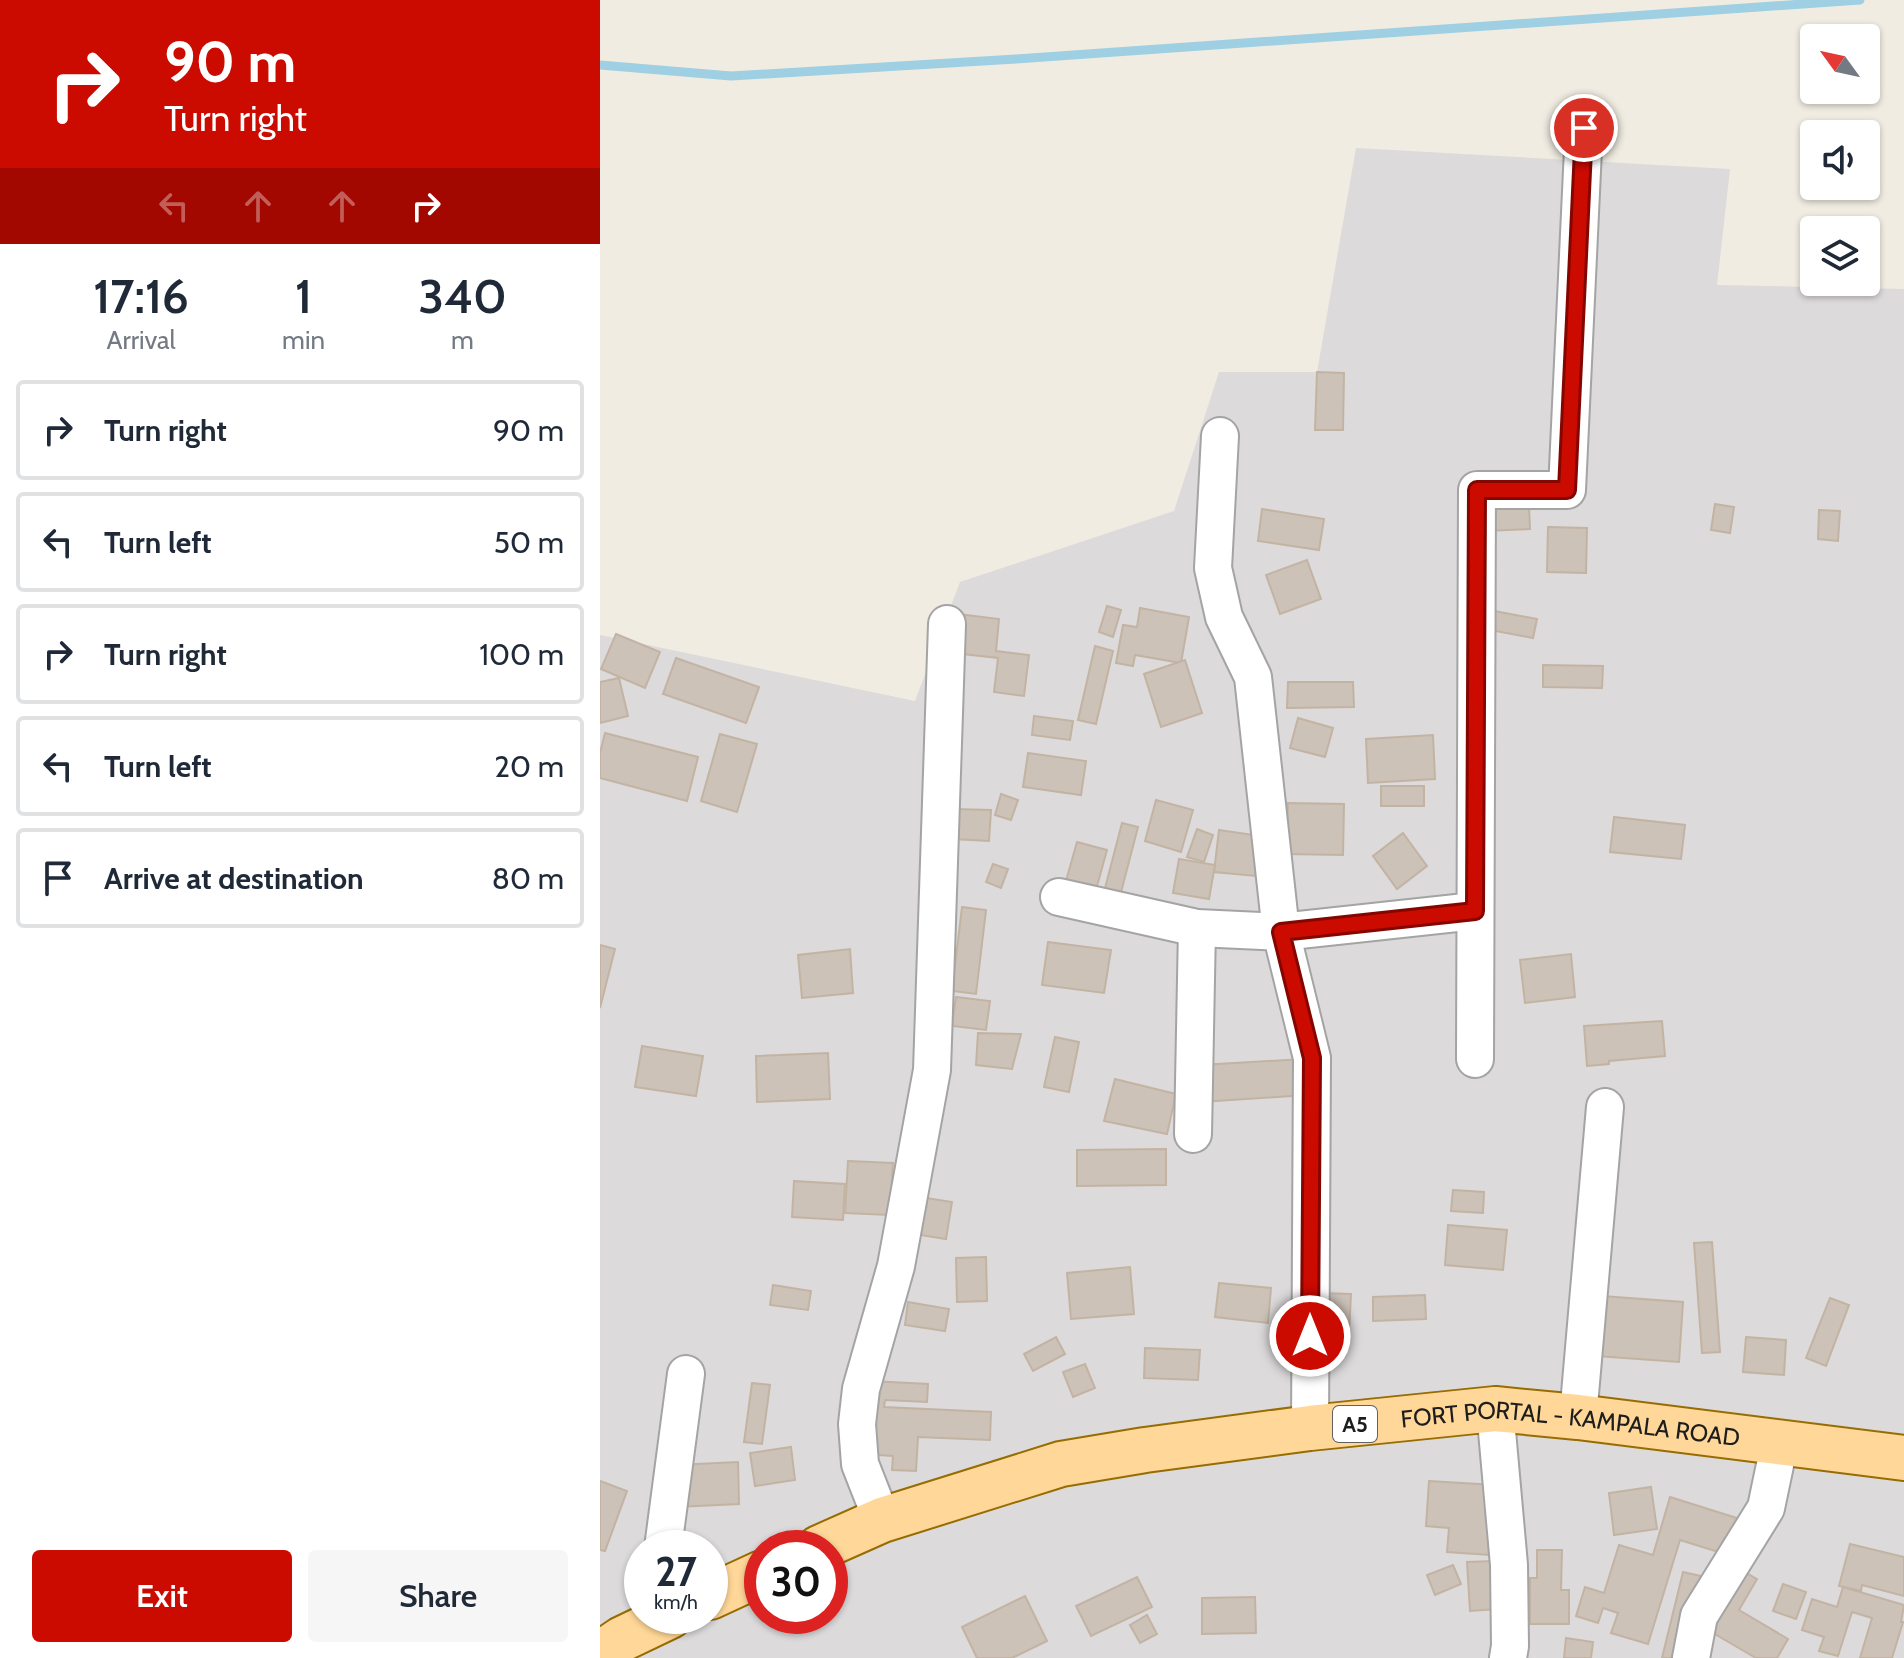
<!DOCTYPE html>
<html lang="en">
<head>
<meta charset="utf-8">
<style>
  body { margin:0; font-family:Cabin,sans-serif; background:#f6f6f7; color:#1f2937; height:100vh; display:flex; flex-direction:column; font-size:30px; white-space:nowrap }
  * { box-sizing:border-box; margin:0 }
  p { font-size:26px; color:#747a83 }
  .icon { flex:none; width:44px; height:44px; fill:none; stroke:currentColor; stroke-width:2; stroke-linecap:round; stroke-linejoin:round }
  .map { position:relative; flex:1; overflow:hidden }
  .panel { display:flex; flex-direction:column; background:#fff; width:600px }
  .panel>* { flex:none }
  .top-card { background:#cb0a00; color:#fff; overflow:hidden }
  .needle { width:52px; rotate:303deg }
  .tools { position:absolute; left:1200px; top:24px; display:grid; gap:16px }
  .tools a { display:grid; place-items:center; width:80px; height:80px; border-radius:8px; background:#fff; box-shadow:0 2px 6px #0004; font-size:40px }
  .speed { position:absolute; left:24px; top:1530px; display:flex; gap:16px; font-size:40px; font-weight:700; text-align:center }
  .speed>* { display:grid; place-content:center; width:104px; height:104px; border-radius:50%; background:#fff; box-shadow:0 2px 6px #0004; line-height:1 }
  .speed small { font-size:20px; font-weight:400 }
  .speed .limit { border:12px solid #d22; background:#fff; color:#111 }
  .pin { position:absolute; display:grid; place-items:center; width:68px; height:68px; color:#fff; margin:-34px; border:4px solid #fff; border-radius:50%; box-shadow:0 2px 8px #0007 }
  .me { position:absolute; width:88px; margin:-44px; rotate:0deg; stroke-linejoin:round; filter:drop-shadow(0 0 6px #0008) }
  .turn { display:flex; align-items:center; gap:28px; height:168px; padding:0 32px; font-size:36px }
  .turn .icon { width:104px; height:104px; stroke-width:2.5 }
  .turn b { display:block; font-size:56px; line-height:68px }
  .lanes { display:flex; align-items:center; height:76px; padding:0 32px; background:#0003; justify-content:center; gap:40px; direction:ltr }
  .lanes .off { opacity:.35 }
  .eta { display:flex; justify-content:space-evenly; align-items:center; height:136px; text-align:center }
  .eta b { font-size:48px; font-weight:600; line-height:56px }
  .cta { display:flex; gap:16px; margin-top:auto; padding:16px 32px }
  .cta a { flex:1; height:92px; border-radius:8px; background:#cb0a00; color:#fff; font-size:32px; font-weight:600; line-height:92px; text-align:center }
  .cta a+a { background:#f6f6f7; color:#1f2937 }
  ul { padding:0; list-style:none }
  li { display:flex; align-items:center; gap:24px; height:100px; margin:0 16px 12px; padding:0 16px; border:4px solid #e0e1e3; border-radius:8px }
  li div { flex:1 }
  li b { display:block; font-size:30px }
  li em { font-style:normal }
  main { display:flex; flex:1; min-height:0 }
  .map>svg:first-child { display:block }
  .residential { fill:#dcdada; fill-rule:evenodd }
  .lines { fill:none; stroke-linecap:round; stroke-linejoin:round }
  .stream { stroke:#9ecfe2; stroke-width:9 }
  .building { fill:#ccc2b8; stroke:#c3b3a3; stroke-width:2 }
  .minor-casing { stroke:#a4a4a4; stroke-width:40 }
  .major-casing { stroke:#976c00; stroke-width:48 }
  .minor { stroke:#fff; stroke-width:36 }
  .major { stroke:#ffd798; stroke-width:44 }
  .route-casing { stroke:#840600; stroke-width:20 }
  .route { stroke:#cb0a00; stroke-width:14 }
  .labels { text-anchor:middle; dominant-baseline:central; stroke-width:6; stroke-linejoin:round; paint-order:stroke }
  .shield { fill:#fff; stroke:#616161; stroke-width:2 }
  .shield-label { font-size:22px; font-weight:bold; fill:#1d1d1d }
  .street-label { font-size:24px; fill:#1d1d1d; stroke:#fff }
</style>
</head>
<body>
<main>
<section class="panel">
<div class="top-card">
<div class="turn"><svg class="icon" aria-label="right" viewBox="0 0 24 24"><path d="M7 20v-9h11M14 6l5 5-5 5"/></svg><div><b>90 m</b>Turn right</div></div>
<div class="lanes"><svg class="icon off" aria-label="left" viewBox="0 0 24 24"><path d="M17 20v-9H6M10 6l-5 5 5 5"/></svg><svg class="icon off" aria-label="ahead" viewBox="0 0 24 24"><path d="M12 20V5M6 11l6-6 6 6"/></svg><svg class="icon off" aria-label="ahead" viewBox="0 0 24 24"><path d="M12 20V5M6 11l6-6 6 6"/></svg><svg class="icon" aria-label="right" viewBox="0 0 24 24"><path d="M7 20v-9h11M14 6l5 5-5 5"/></svg></div>
</div>
<div class="eta">
<div><b>17:16</b><p>Arrival</p></div>
<div><b>1</b><p>min</p></div>
<div><b>340</b><p>m</p></div>
</div>
<ul>
<li><svg class="icon" aria-label="right" viewBox="0 0 24 24"><path d="M7 20v-9h11M14 6l5 5-5 5"/></svg><div><b>Turn right</b></div><em>90 m</em></li>
<li><svg class="icon" aria-label="left" viewBox="0 0 24 24"><path d="M17 20v-9H6M10 6l-5 5 5 5"/></svg><div><b>Turn left</b></div><em>50 m</em></li>
<li><svg class="icon" aria-label="right" viewBox="0 0 24 24"><path d="M7 20v-9h11M14 6l5 5-5 5"/></svg><div><b>Turn right</b></div><em>100 m</em></li>
<li><svg class="icon" aria-label="left" viewBox="0 0 24 24"><path d="M17 20v-9H6M10 6l-5 5 5 5"/></svg><div><b>Turn left</b></div><em>20 m</em></li>
<li><svg class="icon" aria-label="arrive" viewBox="0 0 24 24"><path d="M6 21V4h12l-3 4 3 4H6"/></svg><div><b>Arrive at destination</b></div><em>80 m</em></li>
</ul>
<div class="cta"><a>Exit</a><a>Share</a></div>
</section>
<div class="map">
<svg width="1304" height="1658" viewBox="0 0 1304 1658">
  <rect width="100%" height="100%" fill="#f0ece2"/>
  <path class="residential" d="M756 148 1130 169 1117 285 1304 289V1658H0V635L315 701 360 582 574 511 619 372H717ZM42 1548H110V1616H42ZM162 1548H230V1616H162Z"/>
  <g class="lines">
    <path class="stream" d="M0 65 131 76 416 59 1260 0"/>
  </g>
  <g class="building">
    <path d="M717 372 744 373 743 430H715Z"/>
    <path d="M1115 504 1134 507 1130 533 1111 530Z"/>
    <path d="M929 505 930 529 884 531 882 508Z"/>
    <path d="M662 509 724 519 719 550 658 541Z"/>
    <path d="M1219 510 1240 511 1238 541 1218 539Z"/>
    <path d="M948 527 987 528 986 573 947 572Z"/>
    <path d="M707 560 721 599 680 614 666 575Z"/>
    <path d="M507 606 521 610 513 637 499 632Z"/>
    <path d="M540 608 589 617 581 663 535 655 533 666 516 663 523 625 537 627Z"/>
    <path d="M889 610 937 619 933 638 885 629Z"/>
    <path d="M358 614 399 619 396 651 429 655 424 696 394 692 398 658 354 653Z"/>
    <path d="M16 634 60 652 45 688 1 669Z"/>
    <path d="M495 646 513 651 496 724 478 720Z"/>
    <path d="M76 658 159 687 146 723 63 694Z"/>
    <path d="M585 660 602 713 561 727 544 674Z"/>
    <path d="M943 665 1003 666 1002 688 943 687Z"/>
    <path d="M19 678 28 716 0 723V682Z"/>
    <path d="M688 682H753L754 707 687 708Z"/>
    <path d="M434 716 473 721 470 740 432 735Z"/>
    <path d="M698 718 733 728 725 757 690 748Z"/>
    <path d="M5 733 98 757 87 801 0 778V753Z"/>
    <path d="M120 734 157 744 137 812 101 801Z"/>
    <path d="M833 735 835 779 768 783 766 739Z"/>
    <path d="M428 753 486 761 481 795 423 787Z"/>
    <rect x="781" y="786" width="43" height="20"/>
    <path d="M401 794 418 800 411 820 395 815Z"/>
    <path d="M556 800 593 810 581 852 545 841Z"/>
    <path d="M688 803 744 804 743 855 686 854Z"/>
    <path d="M354 809 391 810 389 841 352 839Z"/>
    <path d="M1014 817 1085 825 1081 859 1010 852Z"/>
    <path d="M522 823 538 827 519 900 503 896Z"/>
    <path d="M597 829 613 835 604 862 587 857Z"/>
    <path d="M619 830 661 836 656 876 614 872Z"/>
    <path d="M803 833 827 866 797 889 773 856Z"/>
    <path d="M477 842 507 850 494 897 464 888Z"/>
    <path d="M579 859 615 865 609 899 573 893Z"/>
    <path d="M393 864 408 869 401 888 386 882Z"/>
    <path d="M362 907 386 910 376 994 352 991Z"/>
    <path d="M448 942 511 950 504 993 442 985Z"/>
    <path d="M0 945 15 949 0 1008Z"/>
    <path d="M250 949 253 993 202 998 198 955Z"/>
    <path d="M971 954 975 997 925 1003 920 960Z"/>
    <path d="M356 997 390 1001 386 1030 352 1026Z"/>
    <path d="M1062 1021 1065 1056 1009 1061V1064L987 1066 984 1026Z"/>
    <path d="M378 1033 421 1034 412 1069 376 1065Z"/>
    <path d="M455 1037 479 1042 469 1092 444 1087Z"/>
    <path d="M42 1046 103 1056 96 1096 35 1087Z"/>
    <path d="M228 1053 230 1099 157 1102 156 1056Z"/>
    <path d="M704 1059 706 1095 602 1102 601 1065Z"/>
    <path d="M515 1079 576 1094 567 1134 504 1121Z"/>
    <path d="M566 1149V1185L477 1186V1150Z"/>
    <path d="M248 1161 293 1163 290 1215 245 1213Z"/>
    <path d="M194 1181 245 1184 243 1220 192 1217Z"/>
    <path d="M853 1190 884 1192 883 1213 851 1211Z"/>
    <path d="M320 1197 352 1202 346 1239 314 1234Z"/>
    <path d="M848 1225 907 1230 903 1270 845 1265Z"/>
    <path d="M1112 1242 1120 1352 1102 1353 1094 1243Z"/>
    <path d="M386 1257 387 1301 357 1302 356 1258Z"/>
    <path d="M530 1267 534 1314 471 1319 467 1273Z"/>
    <path d="M619 1283 671 1288 668 1323 615 1317Z"/>
    <path d="M173 1285 211 1291 208 1310 170 1305Z"/>
    <path d="M719 1293 751 1294 749 1333 717 1332Z"/>
    <path d="M825 1295 826 1319 773 1321V1297Z"/>
    <path d="M1002 1296 1083 1302 1079 1362 997 1356Z"/>
    <path d="M1230 1298 1249 1305 1226 1366 1206 1358Z"/>
    <path d="M308 1302 349 1309 345 1331 305 1325Z"/>
    <path d="M456 1337 465 1354 433 1371 424 1354Z"/>
    <path d="M1146 1337 1186 1340 1184 1375 1143 1372Z"/>
    <path d="M545 1348 600 1350 598 1380 544 1378Z"/>
    <path d="M485 1364 495 1388 473 1397 463 1372Z"/>
    <path d="M271 1381 328 1384 327 1402 285 1400 284 1407 391 1412 390 1440 318 1437 316 1471 292 1470 293 1456 264 1454Z"/>
    <path d="M152 1383 170 1385 162 1444 144 1442Z"/>
    <path d="M191 1447 195 1480 155 1486 150 1453Z"/>
    <path d="M138 1462 139 1504 77 1507 75 1465Z"/>
    <path d="M0 1481 27 1491 5 1551 0 1550Z"/>
    <path d="M829 1481 895 1485 890 1555 847 1552 849 1528 826 1526Z"/>
    <path d="M1051 1487 1057 1529 1014 1535 1009 1493Z"/>
    <path d="M1070 1497 1143 1520 1131 1556 1080 1540 1048 1644 1011 1633 1018 1613 1003 1608 998 1623 976 1616 985 1587 1004 1593 1019 1545 1053 1555Z"/>
    <path d="M1250 1544 1304 1557V1596L1262 1585 1261 1591 1239 1586Z"/>
    <path d="M937 1550H962L961 1590H969V1624H930V1578H937Z"/>
    <path d="M895 1561 898 1609 870 1611 867 1562Z"/>
    <path d="M853 1565 861 1584 835 1595 827 1575Z"/>
    <path d="M1136 1567 1157 1579 1139 1610 1188 1639 1177 1658H1156L1101 1626Z"/>
    <path d="M1083 1572 1101 1576 1082 1658H1062Z"/>
    <path d="M537 1577 552 1607 491 1636 476 1606Z"/>
    <path d="M1183 1584 1206 1592 1196 1619 1173 1611Z"/>
    <path d="M1243 1587 1304 1605 1301 1622H1303L1292 1658H1260L1272 1618 1252 1612 1238 1656 1219 1651 1224 1637 1202 1630 1212 1599 1237 1607Z"/>
    <path d="M425 1596 447 1641 412 1658H377L362 1627Z"/>
    <path d="M655 1597 656 1633 602 1634V1598Z"/>
    <path d="M547 1615 557 1634 540 1643 530 1625Z"/>
    <path d="M966 1638 993 1642 991 1658H964Z"/>
  </g>
  <g class="lines">
    <defs>
      <g id="minor">
        <path d="M620 436 613 568 624 617 653 677 681 932 712 1058 710 1428"/>
        <path d="M459 897 597 928 681 932 875 911"/>
        <path d="M875 1059 877 490H967L984 128"/>
        <path d="M593 1134 597 928"/>
        <path d="M895 1409 909 1565 910 1646 908 1658"/>
        <path d="M978 1417 1005 1107"/>
        <path d="M282 1520 260 1464 257 1424 261 1389 296 1266 332 1070 347 624"/>
        <path d="M63 1548 86 1374"/>
        <path d="M1091 1658 1099 1616 1166 1508 1180 1441"/>
      </g>
      <g id="major">
        <path id="s1" d="M219 1548 282 1520 461 1464 545 1450 710 1428 895 1409 978 1417 1304 1458"/>
        <path d="M110 1597 162 1573"/>
        <path d="M0 1654 22 1639 70 1616"/>
      </g>
    </defs>
    <use href="#minor" class="minor-casing"/>
    <use href="#major" class="major-casing"/>
    <use href="#minor" class="minor"/>
    <use href="#major" class="major"/>
  </g>
  <g class="lines">
    <defs>
      <path id="route" d="M710 1336 712 1058 681 932 875 911 877 490H967L984 128"/>
    </defs>
    <use href="#route" class="route-casing"/>
    <use href="#route" class="route"/>
  </g>
  <g class="labels">
    <rect class="shield" x="733" y="1406" width="44" height="36" rx="6"/>
    <g class="shield-label">
      <text x="755" y="1424">A5</text>
    </g>
    <g class="street-label">
      <text stroke="none"><textPath href="#s1" startOffset="770">FORT PORTAL - KAMPALA ROAD</textPath></text>
    </g>
  </g>
</svg>
<div class="tools">
<a><svg class="needle" viewBox="-14 -14 28 28"><path d="M0-13l5 13h-10z" fill="#e53935"/><path d="M0 13l5-13h-10z" fill="#747a83"/></svg></a>
<a><svg class="icon" aria-label="sound" viewBox="0 0 24 24"><path d="M4 9h4l5-4v14l-5-4H4zM17 9q2 3 0 6"/></svg></a>
<a><svg class="icon" aria-label="layers" viewBox="0 0 24 24"><path d="M12 4l9 5-9 5-9-5zM3 14l9 5 9-5"/></svg></a>
</div>
<div class="speed"><div>27<small>km/h</small></div><div class="limit">30</div></div>
<div class="pin" style="left:984px;top:128px;background:#d93025"><svg class="icon" aria-label="arrive" viewBox="0 0 24 24"><path d="M6 21V4h12l-3 4 3 4H6"/></svg></div>
<svg class="me" style="left:710px;top:1336px" viewBox="-20 -20 40 40"><circle r="17" fill="#cb0a00" stroke="#fff" stroke-width="3"/><path d="M0-11L8 9 0 5-8 9z" fill="#fff"/></svg>
</div>
</main>
</body>
</html>
